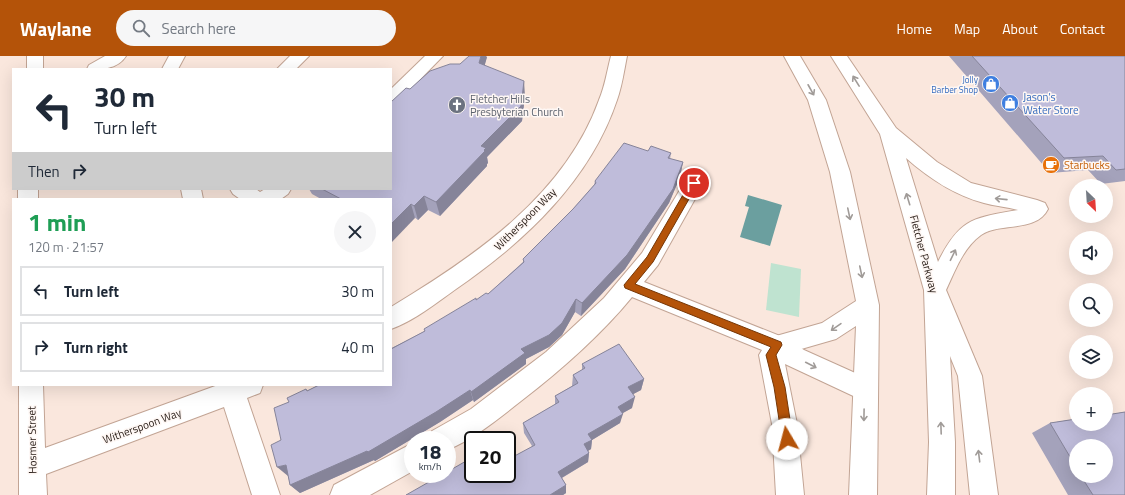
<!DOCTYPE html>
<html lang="en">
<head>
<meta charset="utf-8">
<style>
  body { margin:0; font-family:"Titillium Web",sans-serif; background:#f6f6f7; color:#1f2937; height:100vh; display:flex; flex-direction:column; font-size:15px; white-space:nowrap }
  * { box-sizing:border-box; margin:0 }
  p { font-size:13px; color:#747a83 }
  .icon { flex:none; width:22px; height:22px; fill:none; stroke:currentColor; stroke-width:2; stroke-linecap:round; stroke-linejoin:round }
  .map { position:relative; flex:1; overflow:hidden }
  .panel { position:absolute; left:12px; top:142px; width:380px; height:188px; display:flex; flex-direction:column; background:#fff; border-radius:0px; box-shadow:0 4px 16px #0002 }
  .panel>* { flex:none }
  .top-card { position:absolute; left:12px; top:12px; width:380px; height:122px; border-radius:0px; box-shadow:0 4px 16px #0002; background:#fff; color:#1f2937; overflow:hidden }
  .needle { width:26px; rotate:155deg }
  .fabs { position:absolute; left:1069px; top:123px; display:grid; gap:8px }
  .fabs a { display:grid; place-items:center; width:44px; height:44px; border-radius:50%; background:#fff; box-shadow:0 4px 16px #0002; font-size:20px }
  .speed { position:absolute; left:404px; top:375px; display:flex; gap:8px; font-size:20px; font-weight:700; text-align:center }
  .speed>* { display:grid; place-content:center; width:52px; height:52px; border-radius:50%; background:#fff; box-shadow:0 4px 16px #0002; line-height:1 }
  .speed small { font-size:10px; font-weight:400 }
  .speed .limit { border:2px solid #111; border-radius:6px; background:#fff; color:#111 }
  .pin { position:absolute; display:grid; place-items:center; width:34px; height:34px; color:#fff; margin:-17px; border:2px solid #fff; border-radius:50%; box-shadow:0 1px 4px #0007 }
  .me { position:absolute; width:44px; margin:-22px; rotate:352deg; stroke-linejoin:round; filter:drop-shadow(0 0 3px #0008) }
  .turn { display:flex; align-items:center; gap:14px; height:84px; padding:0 16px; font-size:18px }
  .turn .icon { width:52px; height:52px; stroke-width:2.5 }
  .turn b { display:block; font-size:28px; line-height:34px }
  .then { display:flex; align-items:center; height:38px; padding:0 16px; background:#0003; gap:8px; font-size:15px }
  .round { display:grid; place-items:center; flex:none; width:42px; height:42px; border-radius:21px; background:#f6f6f7 }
  .summary { display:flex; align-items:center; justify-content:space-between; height:68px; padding:0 16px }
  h1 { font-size:24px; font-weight:700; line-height:30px; color:#1e9e55 }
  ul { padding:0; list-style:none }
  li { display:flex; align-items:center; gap:12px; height:50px; margin:0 8px 6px; padding:0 8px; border:2px solid #e0e1e3; border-radius:0px }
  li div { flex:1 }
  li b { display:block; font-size:15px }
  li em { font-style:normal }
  header { display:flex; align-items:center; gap:24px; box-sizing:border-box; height:56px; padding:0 20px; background:#b45309; color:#fff }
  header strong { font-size:19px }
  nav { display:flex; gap:22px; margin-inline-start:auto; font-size:14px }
  .search { width:280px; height:36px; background:#f6f6f7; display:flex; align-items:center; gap:10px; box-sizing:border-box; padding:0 14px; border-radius:22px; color:#747a83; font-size:15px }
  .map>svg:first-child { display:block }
  .green { fill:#bfe3d0 }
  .water { fill:#6b9f9f }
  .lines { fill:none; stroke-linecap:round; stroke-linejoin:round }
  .minor-casing { stroke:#c2a494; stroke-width:2 }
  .major-casing { stroke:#c2a494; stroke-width:2 }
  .minor { fill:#fff; fill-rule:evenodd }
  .major { fill:#fff; fill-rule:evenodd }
  .wall { fill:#a4a2bb; fill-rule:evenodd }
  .shaded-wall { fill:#868499 }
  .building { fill:#bfbcda; stroke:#868499 }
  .oneway { stroke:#a09b98 }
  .route { fill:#b45309; stroke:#753606 }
  .labels { text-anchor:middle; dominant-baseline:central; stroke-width:3; stroke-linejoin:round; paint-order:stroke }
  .far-shop-label { font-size:9px; fill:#366cbe; stroke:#fef7f4; text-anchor:end }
  .shop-label { font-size:11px; fill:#366cbe; stroke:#fef7f4; text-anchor:start }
  .worship-label { font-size:11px; fill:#5b616d; stroke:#fef7f4; text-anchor:start }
  .food-label { font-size:11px; fill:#c56008; stroke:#fef7f4; text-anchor:start }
  .street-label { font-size:11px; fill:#2b201a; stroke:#fef7f4 }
</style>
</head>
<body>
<header>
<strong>Waylane</strong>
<div class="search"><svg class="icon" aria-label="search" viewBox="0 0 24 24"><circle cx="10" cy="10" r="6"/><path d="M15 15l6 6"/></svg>Search here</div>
<nav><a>Home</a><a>Map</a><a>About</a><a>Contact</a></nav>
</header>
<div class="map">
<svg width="1125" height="439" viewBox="0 0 1125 439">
  <rect width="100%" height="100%" fill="#fae7dd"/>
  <path class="green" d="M771 207 801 213 799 261 766 254Z"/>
  <path class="water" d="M748 139 782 149 770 190 740 181 749 151 745 150Z"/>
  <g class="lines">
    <defs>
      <g id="minor">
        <rect x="27" y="0" width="16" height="13"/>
        <path d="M105 0H126C117 14 101 13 87 13L89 9Z"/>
        <path d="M169 0H185L178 13H162Z"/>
        <path d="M290 0H309L296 13H277Z"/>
        <path d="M425 0H443L397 47 391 49V33Z"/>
        <path d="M611 0H627C624 15 622 30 617 44 590 125 524 186 456 233 436 247 414 265 391 273V251C474 201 565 139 599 44 605 30 607 15 611 0Z"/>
        <path d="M694 120 701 122 704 127 658 209 644 226 785 282 804 294 873 325 876 333 873 341 864 345 785 308 797 368 804 439H776L772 368 759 299 762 294 632 241C600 280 561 314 521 345 498 363 474 383 447 394V384H428L432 375 471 353 546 296 604 242 642 197 687 122Z"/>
        <rect x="18" y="133" width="20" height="10"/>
        <path d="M181 133H201L203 143H183Z"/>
        <path d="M230 133H256L260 136 265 133H291L288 138 281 143H240L233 138Z"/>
        <path d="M19 329H43L45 392 218 329H263L260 337 247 342 280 439H252L224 351 46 418 47 439H19Z"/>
        <path d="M413 387V415L370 439H330L334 429Z"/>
      </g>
      <g id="major">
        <path d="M784 0H800L826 44 850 116 879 249 877 439H849L856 270 836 283 777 300 769 296 765 289 769 282 822 267 856 245 830 116 808 44Z"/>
        <path d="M831 0H847L896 72 937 106 971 127 1037 144 1045 147 1048 153C1036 177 1000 166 981 179 963 192 955 215 946 234L982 320 998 439H970L958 320 950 300 955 386V439H927L929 386 924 234 880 78ZM906 102C930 123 954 139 984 147 995 150 1007 151 1018 154 973 162 960 162 938 206Z"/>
      </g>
    </defs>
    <use href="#minor" class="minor-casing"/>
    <use href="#major" class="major-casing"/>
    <use href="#minor" class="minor"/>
    <use href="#major" class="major"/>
  </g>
  <g class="wall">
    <path d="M949 0H1125V125L1101 128 1088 114 1050 117Z"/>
    <path d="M487 1 484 10 525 40 522 65 487 101 488 107 487 108V110L440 160 428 154 418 164 391 143H321L312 138 309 133H391L460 8Z"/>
    <path d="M648 95 671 97 670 103 683 106 680 121 669 147 625 213 581 260 575 256 562 279 549 291 526 303V308L474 346 473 344 440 366 375 405 374 404 300 437 290 429 288 420 281 384 289 346 307 335 425 275 476 244 488 238 523 206V203L573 153 594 129 595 125Z"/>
    <path d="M582 308 644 323 641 334 633 338 632 352 622 357 620 367 592 384 591 393 588 395 589 397 588 406 562 422 566 429V437L563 439H406L473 418H507L532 390 524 377 523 367 555 349V340L572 330 573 319 582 314Z"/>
    <path d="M1125 356V439H1068L1032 377 1050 367 1076 363V368H1106V359ZM1076 390H1106V420H1076Z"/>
  </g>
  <g class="shaded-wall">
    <path d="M481 0H486L487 1 481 23 479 7Z"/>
    <path d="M524 25 525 40 522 65 487 101 488 107 487 108V110L440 160 436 146 481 90Z"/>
    <path d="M683 106 680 121 669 147 625 213 581 260 582 247Z"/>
    <path d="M424 140 428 154 418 164 414 150Z"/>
    <path d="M411 148 415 162 391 187V168Z"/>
    <path d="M576 243 575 256 562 279 549 291 526 303V308L474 346 471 336 521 293Z"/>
    <path d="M644 323 641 334 626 342 628 331Z"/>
    <path d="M470 334 473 344 440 366 375 405 374 404 300 437 290 429 367 395Z"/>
    <path d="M635 341 632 352 616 361 618 351Z"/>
    <path d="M623 358 620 367 592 384 591 393 583 398 584 388 588 378Z"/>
    <path d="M589 397 588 406 558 424V416Z"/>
    <path d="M286 409 296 417 288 420 277 411Z"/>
    <path d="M566 429V437L563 439H550Z"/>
  </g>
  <g class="building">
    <path d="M469 0H481L479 7 524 25 521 50 481 90 486 92 484 94 485 95 436 146 424 140 414 150 411 148 391 168V143H341L322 133H391V46L406 32 410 33 430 15 450 8H460Z"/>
    <path d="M972 0H1125V113L1116 114 1103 100 1064 102Z"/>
    <path d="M624 87 648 95 651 90 671 97 668 102 683 106 673 133 627 199 582 247 576 243 562 267 549 279 521 293 525 297 471 336 470 334 436 356 368 396 367 395 290 429 286 409 277 411 271 389 281 384 274 352 289 346 287 342 306 333 307 335 319 329H391V293L425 275 424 273 476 242V244L486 237 488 238 524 206 523 203 573 153 596 127 595 125Z"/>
    <path d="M619 288 644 323 628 331 635 341 618 351 623 358 588 378 592 384 584 388 589 397 558 416 566 429 550 439H406L443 418H447V416L473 401V418H507V404L535 389 523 367 559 346 555 340 578 327 573 319 585 312 582 308Z"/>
    <path d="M1125 356V439H1093L1081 420H1106V390H1076V411L1050 367 1076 363V368H1106V359Z"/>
  </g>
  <defs><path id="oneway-shaft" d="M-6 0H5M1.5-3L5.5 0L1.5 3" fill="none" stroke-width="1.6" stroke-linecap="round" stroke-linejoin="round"/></defs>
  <g class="oneway">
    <use href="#oneway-shaft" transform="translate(856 25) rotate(-122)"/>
    <use href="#oneway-shaft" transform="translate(811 34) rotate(61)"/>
    <use href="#oneway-shaft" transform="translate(908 143) rotate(-107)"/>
    <use href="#oneway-shaft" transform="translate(1001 143) rotate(-174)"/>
    <use href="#oneway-shaft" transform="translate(849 158) rotate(78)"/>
    <use href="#oneway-shaft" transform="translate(953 199) rotate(-64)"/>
    <use href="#oneway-shaft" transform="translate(861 216) rotate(78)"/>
    <use href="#oneway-shaft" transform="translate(836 271) rotate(145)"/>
    <use href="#oneway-shaft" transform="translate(811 309) rotate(27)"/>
    <use href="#oneway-shaft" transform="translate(864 359) rotate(91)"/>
    <use href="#oneway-shaft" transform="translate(941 372) rotate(-92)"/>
    <use href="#oneway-shaft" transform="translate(979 400) rotate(-97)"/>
  </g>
  <path class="route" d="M694 124 697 125V129L653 206 635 228 781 286 782 289 776 299 785 331 793 383 791 387 787 388 784 387 782 383 774 331 766 299 771 291 625 232 624 229 647 201 691 125Z"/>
  <defs>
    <symbol id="shop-disc" viewBox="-11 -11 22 22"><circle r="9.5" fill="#3f7fe0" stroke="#fef7f4"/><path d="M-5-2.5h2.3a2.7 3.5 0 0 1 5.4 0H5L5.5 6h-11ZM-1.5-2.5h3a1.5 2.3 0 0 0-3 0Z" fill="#fff"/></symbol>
    <symbol id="church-disc" viewBox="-11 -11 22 22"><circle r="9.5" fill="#6b7280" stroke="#fef7f4"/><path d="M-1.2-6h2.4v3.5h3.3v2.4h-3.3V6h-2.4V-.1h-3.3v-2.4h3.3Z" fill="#fff"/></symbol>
    <symbol id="cafe-disc" viewBox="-11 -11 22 22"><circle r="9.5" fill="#e8710a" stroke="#fef7f4"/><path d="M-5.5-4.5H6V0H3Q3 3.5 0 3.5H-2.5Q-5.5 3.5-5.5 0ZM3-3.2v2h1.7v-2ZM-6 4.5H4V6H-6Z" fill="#fff"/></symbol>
  </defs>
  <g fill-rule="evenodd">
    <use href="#shop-disc" x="981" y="18" width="20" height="20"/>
    <use href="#shop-disc" x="1000" y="37" width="20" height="20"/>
    <use href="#church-disc" x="447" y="39" width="20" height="20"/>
    <use href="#cafe-disc" x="1041" y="99" width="20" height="20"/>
  </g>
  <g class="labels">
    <g class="far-shop-label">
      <text x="978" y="23">Jolly<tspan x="978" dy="10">Barber Shop</tspan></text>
    </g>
    <g class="shop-label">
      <text x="1023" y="41">Jason's<tspan x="1023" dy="13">Water Store</tspan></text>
    </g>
    <g class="worship-label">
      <text x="470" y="43">Fletcher Hills<tspan x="470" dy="13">Presbyterian Church</tspan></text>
    </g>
    <g class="food-label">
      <text x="1064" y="109">Starbucks</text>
    </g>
    <g class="street-label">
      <text transform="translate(525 163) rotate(-45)">Witherspoon Way</text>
      <text transform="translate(924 198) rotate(75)">Fletcher Parkway</text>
      <text transform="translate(142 370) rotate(-20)">Witherspoon Way</text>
      <text transform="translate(32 384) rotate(-91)">Hosmer Street</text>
    </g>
  </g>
</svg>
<div class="fabs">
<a><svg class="needle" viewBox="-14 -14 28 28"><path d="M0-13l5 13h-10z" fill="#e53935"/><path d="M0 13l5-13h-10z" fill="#747a83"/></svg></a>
<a><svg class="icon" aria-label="sound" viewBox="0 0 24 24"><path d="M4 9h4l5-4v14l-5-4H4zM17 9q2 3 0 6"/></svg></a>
<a><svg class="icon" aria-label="search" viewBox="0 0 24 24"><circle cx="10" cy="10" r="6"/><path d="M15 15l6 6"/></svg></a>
<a><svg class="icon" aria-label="layers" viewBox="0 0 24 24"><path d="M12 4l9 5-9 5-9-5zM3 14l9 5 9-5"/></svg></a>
<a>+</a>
<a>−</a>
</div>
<div class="speed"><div>18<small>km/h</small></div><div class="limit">20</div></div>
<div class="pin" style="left:694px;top:127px;background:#d93025"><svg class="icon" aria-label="arrive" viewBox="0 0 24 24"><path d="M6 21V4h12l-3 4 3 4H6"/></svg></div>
<svg class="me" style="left:787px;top:383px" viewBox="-20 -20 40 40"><circle r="19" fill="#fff"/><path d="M0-13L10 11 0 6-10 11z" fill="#b45309"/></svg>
<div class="top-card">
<div class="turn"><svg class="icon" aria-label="left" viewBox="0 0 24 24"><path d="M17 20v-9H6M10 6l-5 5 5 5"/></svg><div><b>30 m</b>Turn left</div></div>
<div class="then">Then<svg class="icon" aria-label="right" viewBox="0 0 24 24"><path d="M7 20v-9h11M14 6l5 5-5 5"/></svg></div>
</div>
<section class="panel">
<div class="summary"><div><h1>1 min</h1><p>120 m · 21:57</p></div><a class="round"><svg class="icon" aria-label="close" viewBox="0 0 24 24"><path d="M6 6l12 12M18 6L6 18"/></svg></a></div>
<ul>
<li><svg class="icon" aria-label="left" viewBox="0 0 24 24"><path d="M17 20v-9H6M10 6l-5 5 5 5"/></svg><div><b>Turn left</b></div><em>30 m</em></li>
<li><svg class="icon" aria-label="right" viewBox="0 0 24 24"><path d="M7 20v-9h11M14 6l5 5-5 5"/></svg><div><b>Turn right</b></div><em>40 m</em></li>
</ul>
</section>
</div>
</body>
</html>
